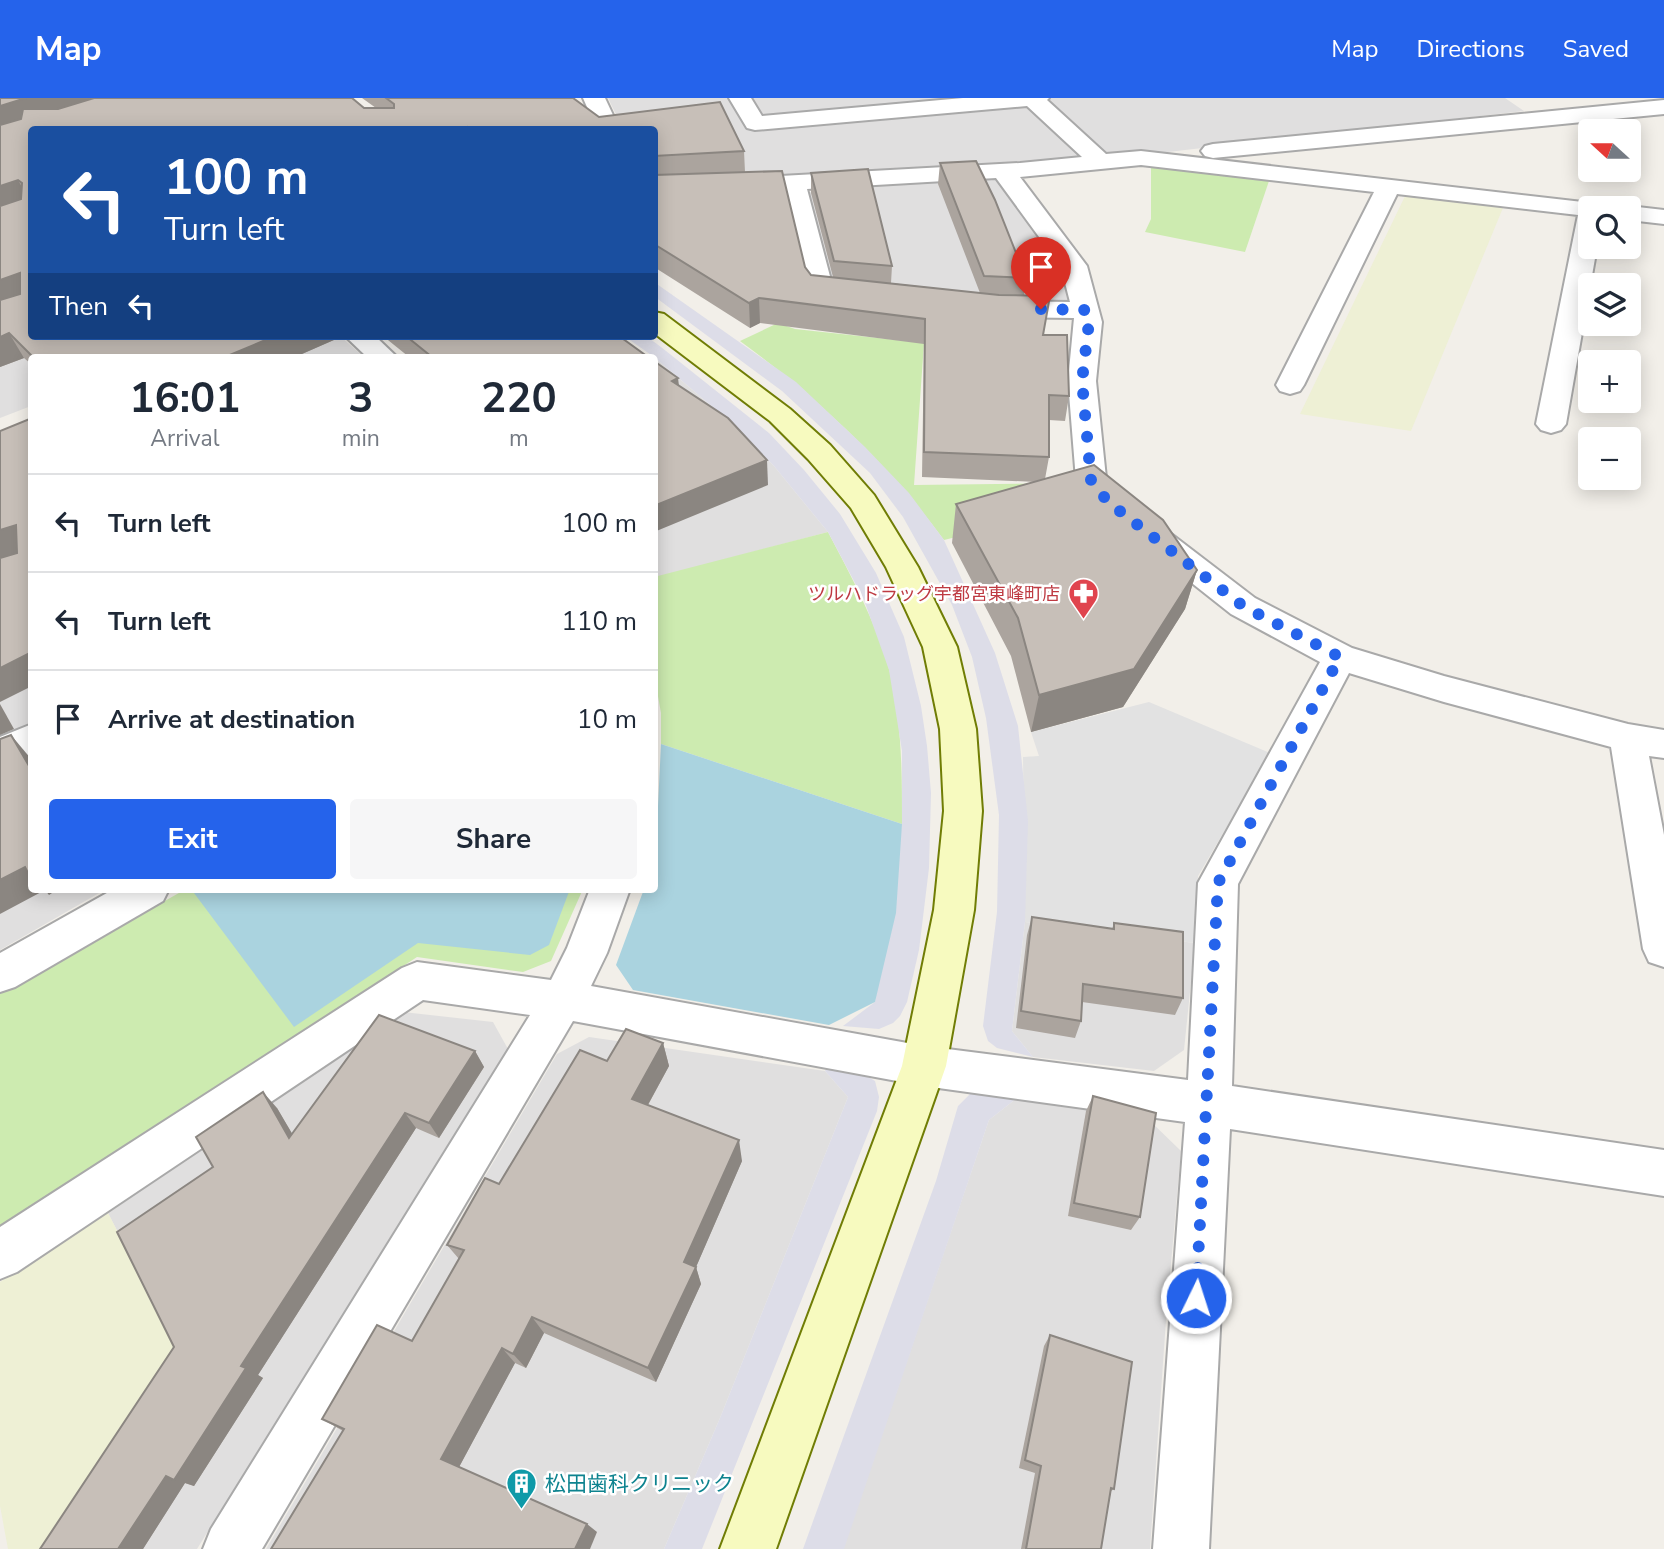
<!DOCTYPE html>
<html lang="en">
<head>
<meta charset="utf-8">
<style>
  body { margin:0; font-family:"Nunito Sans","Noto Sans JP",sans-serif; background:#f6f6f7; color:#1f2937; height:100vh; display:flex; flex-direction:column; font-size:26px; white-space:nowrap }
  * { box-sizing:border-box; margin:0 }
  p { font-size:23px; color:#747a83 }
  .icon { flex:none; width:38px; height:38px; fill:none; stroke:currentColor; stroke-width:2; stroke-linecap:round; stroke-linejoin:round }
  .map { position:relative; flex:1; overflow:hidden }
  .sheet { position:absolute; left:28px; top:256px; width:630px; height:539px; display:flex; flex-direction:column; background:#fff; border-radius:7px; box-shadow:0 4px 18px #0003 }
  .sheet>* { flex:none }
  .guide { position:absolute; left:28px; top:28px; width:630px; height:214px; border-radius:7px; box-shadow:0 4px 18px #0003; background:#1a4fa0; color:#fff; overflow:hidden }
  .needle { width:46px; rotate:291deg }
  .tools { position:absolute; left:1578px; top:21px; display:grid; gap:14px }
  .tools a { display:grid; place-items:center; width:63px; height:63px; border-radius:7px; background:#fff; box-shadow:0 4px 18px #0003; font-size:35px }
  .pin { position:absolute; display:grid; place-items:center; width:60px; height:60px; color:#fff; margin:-72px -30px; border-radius:50% 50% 50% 0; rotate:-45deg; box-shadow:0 0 7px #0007 }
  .pin .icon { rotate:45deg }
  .me { position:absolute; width:77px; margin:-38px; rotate:4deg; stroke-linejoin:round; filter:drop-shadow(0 0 5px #0008) }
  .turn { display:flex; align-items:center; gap:24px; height:147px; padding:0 21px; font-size:32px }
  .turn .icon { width:91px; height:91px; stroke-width:2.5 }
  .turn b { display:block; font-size:49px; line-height:60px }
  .then { display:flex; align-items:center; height:66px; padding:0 21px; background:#0003; gap:14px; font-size:26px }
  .eta { display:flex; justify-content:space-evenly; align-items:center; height:119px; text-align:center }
  .eta b { font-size:42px; font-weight:700; line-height:49px }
  .action { display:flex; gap:14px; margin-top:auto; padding:14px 21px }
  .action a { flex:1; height:80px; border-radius:7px; background:#2563eb; color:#fff; font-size:28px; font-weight:700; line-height:80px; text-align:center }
  .action a+a { background:#f6f6f7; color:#1f2937 }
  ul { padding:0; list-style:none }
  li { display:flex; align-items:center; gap:21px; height:98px; padding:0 21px; border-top:2px solid #e0e1e3 }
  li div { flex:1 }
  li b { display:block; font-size:26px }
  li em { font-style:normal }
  header { display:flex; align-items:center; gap:42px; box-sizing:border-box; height:98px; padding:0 35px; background:#2563eb; color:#fff }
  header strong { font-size:33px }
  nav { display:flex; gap:38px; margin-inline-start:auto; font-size:24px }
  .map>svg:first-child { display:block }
  .residential { fill:#e0dfdf }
  .farmland { fill:#eef0d5 }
  .grass { fill:#cdebb0 }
  .parking { fill:#e2e2e2 }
  .plaza { fill:#dddde8 }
  .water { fill:#aad3df }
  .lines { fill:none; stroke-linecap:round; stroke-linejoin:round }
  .street-casing { stroke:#a9a9a9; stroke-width:4 }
  .secondary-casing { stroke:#707d05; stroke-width:4 }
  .street { fill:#fff; fill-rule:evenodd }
  .secondary { fill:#f7fabf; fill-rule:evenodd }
  .wall { fill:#aba49e }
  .shaded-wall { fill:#8b8681 }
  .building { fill:#c7bfb8; stroke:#8b8681; stroke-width:2 }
  .route { stroke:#2563eb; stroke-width:12; stroke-dasharray:0 21.6 }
  .labels { text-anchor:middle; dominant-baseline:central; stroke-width:5; stroke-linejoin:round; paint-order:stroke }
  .health-label { font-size:18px; fill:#be3a42; stroke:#fff; text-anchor:end }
  .near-culture-label { font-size:21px; fill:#0d838f; stroke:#fff; text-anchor:start }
</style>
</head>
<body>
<header>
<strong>Map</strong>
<nav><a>Map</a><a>Directions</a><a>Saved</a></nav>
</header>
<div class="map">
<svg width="1664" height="1451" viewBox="0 0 1664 1451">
  <rect width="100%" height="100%" fill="#f2efe9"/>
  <g class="residential">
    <path d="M608 0H1505L1524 13 1133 58 998 70 655 87 654 32 623 31Z"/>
    <path d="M991 81 1005 85 1066 170 1075 199 1066 204 1001 205 830 185 806 97 815 91Z"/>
    <path d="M0 229 32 238 31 308 0 320Z"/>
    <path d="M272 238H340L364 259H220Z"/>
    <path d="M655 260 736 329 774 368 828 434 655 480Z"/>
    <path d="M31 479V624L0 640V493Z"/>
    <path d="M31 655 32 791H106L0 852V671Z"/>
    <path d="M1025 824 1195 845 1184 952 1154 973 1033 959 1012 933Z"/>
    <path d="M403 914 493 924 508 951 197 1451H59L184 1263 108 1115Z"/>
    <path d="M589 939 825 973 848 999 720 1320 664 1451H266L557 956Z"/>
    <path d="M1021 997 1146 1019 1181 1053 1166 1222 1150 1451H843L989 1022Z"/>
  </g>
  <g class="farmland">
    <path d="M1407 94 1505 105 1411 333 1300 316Z"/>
    <path d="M108 1115 184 1263 60 1451H8L0 1408V1184Z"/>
  </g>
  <g class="grass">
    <path d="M1151 67 1270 80 1245 154 1145 134 1151 121Z"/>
    <path d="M778 225 795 231 924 245 914 387 1079 385 1094 405 944 442C886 364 819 301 740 243Z"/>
    <path d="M828 434C851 478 875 522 889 571 902 621 902 674 902 726L661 646V615L654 576V479Z"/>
    <path d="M186 791H583L551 863 523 874 417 859 0 1134V896Z"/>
  </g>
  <path class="parking" d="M1149 604 1270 655 1198 778 1195 845 1025 824 1023 659 1039 658 1031 634Z"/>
  <g class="plaza">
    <path d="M654 184 796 284 865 349 909 395 944 442 995 555 1018 628 1028 723 1025 824 1012 933 1033 959 997 950 988 943 983 928 997 814 999 717 986 620 972 559 952 507 903 419 870 375 782 293 655 199Z"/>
    <path d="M624 238H646L661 249 769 335 804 372 840 416 876 475 904 539 921 608 927 648 931 695 929 770 919 852 907 904 900 918 893 925 879 931 843 928 875 904 902 726V653L889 572 864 502 828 434 774 368 736 329 654 259Z"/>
    <path d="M828 966 865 977 875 983 879 999 877 1013 702 1451H664L720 1320 848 999 825 973Z"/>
    <path d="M979 993 1021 997 989 1022 844 1451H803L936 1083 958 1008 970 996Z"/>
  </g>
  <g class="water">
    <path d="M661 646 902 726 896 815 875 904 829 927 633 892 616 867 644 791H654Z"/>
    <path d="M201 791H570L549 847 530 857 418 845 294 929 194 795Z"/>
  </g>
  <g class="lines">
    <defs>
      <g id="street">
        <path d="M583 0H605L620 32H597Z"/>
        <path d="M729 0H751L762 18 963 0H1049L1047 2 1106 56 1141 53 1600 106 1603 110H1591V149H1597L1566 326 1561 332 1551 335 1541 332 1536 326 1578 117 1397 96 1304 287 1300 293 1290 296 1280 293 1276 287 1374 94 1141 67 1020 79 1087 168 1102 224 1096 283 1106 380 1119 396 1255 500 1352 550 1444 578 1628 626 1664 632V660L1649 658 1664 737V869L1649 864 1643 851 1611 649 1444 604 1349 575 1238 786 1232 988 1664 1052V1098L1230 1031 1209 1451H1153L1185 1024 924 988 573 923 262 1451H203L211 1431 530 917 423 902 17 1174 0 1181V1129L402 870 417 864 551 882 567 850 590 791H630L607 855 591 888 924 948 1188 982 1198 785 1320 564 1231 516 1097 410 1076 382 1068 283 1074 220 995 219 986 217 982 211 986 205 995 203 1070 204 1061 169 996 80 807 91 832 186 867 191 871 197 867 203C850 207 829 203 812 199L808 193 784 92 654 99V85L1020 65 1082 59 1027 8 755 32 747 30Z"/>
        <path d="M1664 2V16L1213 60 1205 58 1201 53 1205 48 1213 46Z"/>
        <path d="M1629 108 1664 112V126L1629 122V110H1620Z"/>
        <path d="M345 238H375L397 259H367Z"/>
        <path d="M32 626V657L0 670V639Z"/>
        <path d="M114 791H169L163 803 15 889 0 894V855Z"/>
      </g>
      <path id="secondary" d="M654 214 664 216 790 311 830 347 874 397 918 469 957 549 976 631 982 713 974 812 946 968 776 1451H720L902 968 934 812 944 713 940 631 923 549 886 469 851 410 808 361 770 323 654 235Z"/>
    </defs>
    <use href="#street" class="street-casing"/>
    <use href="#secondary" class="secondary-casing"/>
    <use href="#street" class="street"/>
    <use href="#secondary" class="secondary"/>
  </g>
  <g class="wall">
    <path d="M0 0H352L364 10H376L362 0H573L599 19 720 4 744 53 745 74 782 73 805 169 811 177 833 179 811 95V75L868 71 892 168 891 185 980 195 938 86 940 65 976 63 995 102 1026 180 1024 197 1050 198 1043 237H1067L1069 298 1065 323 1049 322V359L1045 381 1094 367 1163 422 1197 472 1185 511 1123 609 1031 634 1011 558 952 445 956 406 1036 384 922 379 924 246 760 225 750 230 654 169V32H32V238H343L295 259H32V267L24 260 0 269Z"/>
    <path d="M383 238H619L648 259H409Z"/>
    <path d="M1032 819 1112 831 1114 825 1183 900 1175 917 1082 904 1081 923 1075 940 1016 930 1027 837Z"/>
    <path d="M663 945 669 968 648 1007 742 1063 696 1169 701 1186 656 1284 544 1235 526 1270 515 1265 459 1369 597 1434 343 1333 322 1321 412 1243 459 1161 447 1147 607 963Z"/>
    <path d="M475 953 484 969 439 1040 416 1030 258 1277 263 1280 194 1388 185 1385 143 1451H40L174 1249 213 1069 277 1010 292 1036Z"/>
    <path d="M1093 998 1140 1119 1131 1132 1068 1118 1086 1013Z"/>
    <path d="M1050 1237 1114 1391 1111 1393 1101 1451H1021L1035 1375 1019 1370 1044 1248Z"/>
  </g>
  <g class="shaded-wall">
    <path d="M26 0H114L0 35V8Z"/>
    <path d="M18 82 31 106 0 117V88Z"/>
    <path d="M20 175 32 196 0 211V182Z"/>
    <path d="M759 200 760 225 750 230 749 205Z"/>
    <path d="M9 235 24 260 0 269V239Z"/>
    <path d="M275 238H343L295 259H225Z"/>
    <path d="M678 280 681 305 672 283Z"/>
    <path d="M767 362 768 387 654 434V408Z"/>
    <path d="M16 427 32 449 0 463V432Z"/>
    <path d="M1197 472 1185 511 1123 609 1031 634 1039 597Z"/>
    <path d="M32 554V588L0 604V570Z"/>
    <path d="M0 606 14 631 0 637Z"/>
    <path d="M11 637 32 662V673Z"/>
    <path d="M25 769 32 773V791H58L49 797 45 792 0 816V782Z"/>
    <path d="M663 945 669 968 639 1023 632 1001Z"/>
    <path d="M475 953 484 969 439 1040 429 1025Z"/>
    <path d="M263 994 277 1010 303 1054 289 1040Z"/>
    <path d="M405 1015 416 1030 258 1277 263 1280 194 1388 185 1385 143 1451H118L166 1378 241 1268Z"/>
    <path d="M739 1042 742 1063 693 1176 696 1169 701 1186 656 1284 648 1270 684 1164Z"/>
    <path d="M532 1219 544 1235 526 1270 513 1256Z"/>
    <path d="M502 1250 515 1265 458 1371 441 1361Z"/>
    <path d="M587 1426 597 1434 590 1451H575Z"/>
  </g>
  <g class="building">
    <path d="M0 0H26L0 8Z"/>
    <path d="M94 0H352L364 10H394V6L386 0H573L599 19 720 4 744 53 654 58V32H470L467 29 461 32H32V238H275L225 259H33L9 235 0 239V202L20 196V175L0 182V108L21 101 22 85 18 82 0 88V27L21 21 23 11H58Z"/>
    <path d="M976 63 995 102 1026 180 984 178 940 65Z"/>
    <path d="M868 71 892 168 834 163 811 75Z"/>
    <path d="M782 73 805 169 811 177 999 197 1050 198 1043 237H1067L1069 298 1049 297V359L924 354 925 221 759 200 749 205 654 146V77Z"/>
    <path d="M406 238H619L648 259H432Z"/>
    <path d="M654 263 678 280 672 283 728 320 767 362 654 408Z"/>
    <path d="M32 320V554L0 570V460L17 455 16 427 0 432V333Z"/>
    <path d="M1094 367 1163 422 1197 472 1134 571 1039 597 1018 520 956 406Z"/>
    <path d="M11 637 32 673V773L28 775 25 769 0 782V641Z"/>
    <path d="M1032 819 1114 831V825L1183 834V900L1083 886 1081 923 1021 913Z"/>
    <path d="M379 917 475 953 429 1025 405 1015 241 1268 246 1270 174 1382 166 1378 118 1451H40L174 1249 117 1134 213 1069 196 1039 263 994 289 1040Z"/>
    <path d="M626 931 663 945 632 1001 739 1042 684 1164 696 1169 648 1270 532 1219 513 1256 502 1250 441 1361 587 1426 575 1451H271L344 1331 322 1321 377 1227 412 1243 464 1152 447 1147 485 1080 499 1086 580 952 607 963Z"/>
    <path d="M1093 998 1156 1015 1140 1119 1074 1105Z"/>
    <path d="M1050 1237 1132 1264 1114 1391 1111 1390 1101 1451H1026L1041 1368 1025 1362Z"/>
  </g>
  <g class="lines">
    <path class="route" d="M1041 211 1086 212 1089 224 1082 283 1091 382 1108 404 1243 508 1340 559 1218 785 1196 1200"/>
  </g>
  <defs>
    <symbol id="pharmacy-pin" viewBox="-11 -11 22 30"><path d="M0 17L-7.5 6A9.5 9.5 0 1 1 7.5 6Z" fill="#e0444e" stroke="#fff"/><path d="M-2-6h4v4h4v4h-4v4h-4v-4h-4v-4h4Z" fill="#fff"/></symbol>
    <symbol id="building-pin" viewBox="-11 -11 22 30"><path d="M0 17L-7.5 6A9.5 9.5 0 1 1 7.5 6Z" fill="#0f9aa8" stroke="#fff"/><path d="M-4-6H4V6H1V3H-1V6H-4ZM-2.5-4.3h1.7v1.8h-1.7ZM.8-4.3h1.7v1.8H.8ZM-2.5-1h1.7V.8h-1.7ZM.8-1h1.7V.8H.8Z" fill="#fff"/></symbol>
  </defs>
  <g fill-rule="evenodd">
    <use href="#pharmacy-pin" x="1066" y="478" width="35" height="47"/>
    <use href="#building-pin" x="504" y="1368" width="35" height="47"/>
  </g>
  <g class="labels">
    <g class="health-label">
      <text x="1060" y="496">ツルハドラッグ宇都宮東峰町店</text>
    </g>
    <g class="near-culture-label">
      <text x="545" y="1386">松田歯科クリニック</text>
    </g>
  </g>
</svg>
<div class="tools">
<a><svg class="needle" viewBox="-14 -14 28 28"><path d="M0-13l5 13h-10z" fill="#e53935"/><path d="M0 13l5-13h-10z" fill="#747a83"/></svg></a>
<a><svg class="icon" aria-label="search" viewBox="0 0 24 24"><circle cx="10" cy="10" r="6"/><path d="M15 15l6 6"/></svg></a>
<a><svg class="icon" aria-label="layers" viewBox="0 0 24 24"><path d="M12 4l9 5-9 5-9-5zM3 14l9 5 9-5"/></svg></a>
<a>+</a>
<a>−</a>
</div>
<div class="pin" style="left:1041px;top:211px;background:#d93025"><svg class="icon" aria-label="arrive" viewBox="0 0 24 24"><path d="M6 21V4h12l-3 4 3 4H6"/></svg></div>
<svg class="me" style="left:1196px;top:1200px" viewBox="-20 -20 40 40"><circle r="17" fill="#2563eb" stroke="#fff" stroke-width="3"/><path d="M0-11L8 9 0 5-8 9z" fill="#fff"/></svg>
<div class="guide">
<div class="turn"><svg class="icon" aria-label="left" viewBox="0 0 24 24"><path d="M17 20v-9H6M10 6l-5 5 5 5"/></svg><div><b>100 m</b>Turn left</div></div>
<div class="then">Then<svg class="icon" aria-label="left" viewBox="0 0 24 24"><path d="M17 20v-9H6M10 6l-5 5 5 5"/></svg></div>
</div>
<section class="sheet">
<div class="eta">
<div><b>16:01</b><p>Arrival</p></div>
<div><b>3</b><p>min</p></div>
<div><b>220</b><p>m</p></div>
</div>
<ul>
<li><svg class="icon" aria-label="left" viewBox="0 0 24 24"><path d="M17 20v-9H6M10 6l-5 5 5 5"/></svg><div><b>Turn left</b></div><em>100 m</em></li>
<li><svg class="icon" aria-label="left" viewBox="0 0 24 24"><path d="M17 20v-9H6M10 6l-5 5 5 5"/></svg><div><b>Turn left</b></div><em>110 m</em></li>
<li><svg class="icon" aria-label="arrive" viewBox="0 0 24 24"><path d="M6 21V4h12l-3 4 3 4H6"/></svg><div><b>Arrive at destination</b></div><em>10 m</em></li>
</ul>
<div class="action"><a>Exit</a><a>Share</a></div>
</section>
</div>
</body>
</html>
